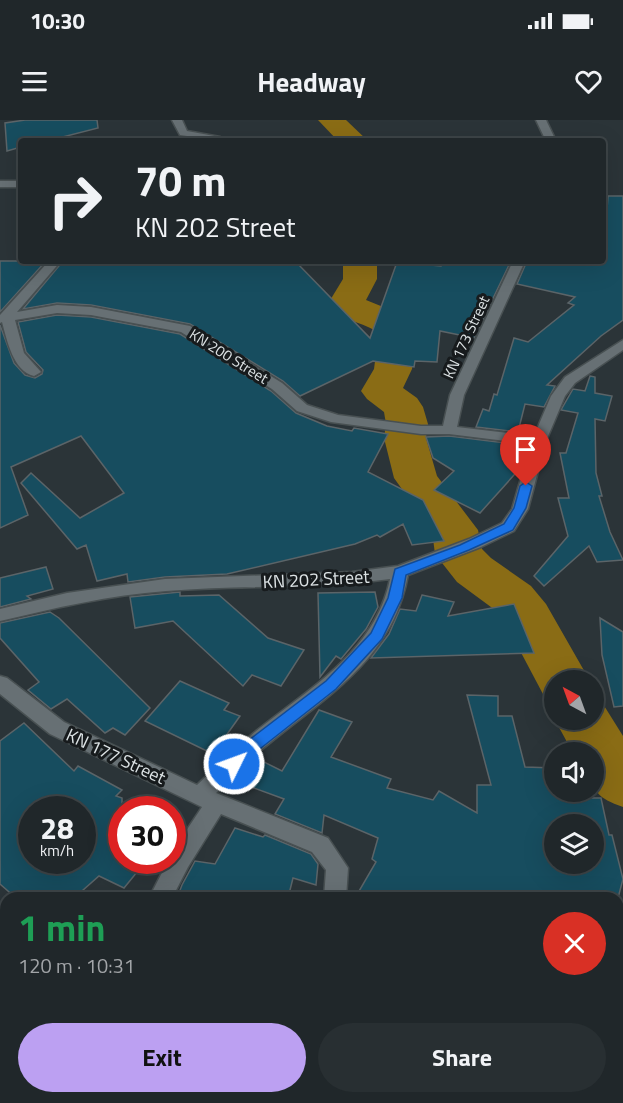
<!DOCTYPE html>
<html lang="en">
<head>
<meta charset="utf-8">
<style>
  body { margin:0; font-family:"Titillium Web",sans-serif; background:#282f32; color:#f1f3f6; height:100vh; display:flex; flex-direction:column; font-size:22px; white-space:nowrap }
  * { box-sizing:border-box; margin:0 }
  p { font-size:20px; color:#a2a5a8 }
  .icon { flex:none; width:33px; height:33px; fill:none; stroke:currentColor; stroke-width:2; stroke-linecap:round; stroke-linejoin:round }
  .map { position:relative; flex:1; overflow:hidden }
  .side { position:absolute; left:0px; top:772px; width:624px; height:212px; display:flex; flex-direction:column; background:#20272a; border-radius:18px 18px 0 0; box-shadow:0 6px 24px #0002,0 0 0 2px #3d4447 }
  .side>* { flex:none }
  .hud { position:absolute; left:18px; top:18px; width:588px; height:126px; border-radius:6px; box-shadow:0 6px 24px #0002,0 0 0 2px #3d4447; background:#20272a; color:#f1f3f6; overflow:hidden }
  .needle { width:39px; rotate:319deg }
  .controls { position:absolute; left:544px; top:550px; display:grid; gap:12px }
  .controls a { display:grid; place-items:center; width:60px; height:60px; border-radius:50%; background:#20272a; box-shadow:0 6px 24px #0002,0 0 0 2px #3d4447; font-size:30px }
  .speed { position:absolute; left:18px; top:676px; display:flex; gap:12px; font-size:30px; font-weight:700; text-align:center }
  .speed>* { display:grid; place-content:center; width:78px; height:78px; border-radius:50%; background:#20272a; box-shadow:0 6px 24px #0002,0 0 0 2px #3d4447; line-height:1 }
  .speed small { font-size:15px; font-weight:400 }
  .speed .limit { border:9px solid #d22; background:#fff; color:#111 }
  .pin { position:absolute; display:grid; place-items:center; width:51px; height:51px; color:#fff; margin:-62px -26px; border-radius:50% 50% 50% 0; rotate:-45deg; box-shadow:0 0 6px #0007 }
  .pin .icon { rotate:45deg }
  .me { position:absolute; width:66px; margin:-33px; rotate:48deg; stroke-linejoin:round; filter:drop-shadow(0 0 4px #0008) }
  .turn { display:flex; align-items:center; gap:21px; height:126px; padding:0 18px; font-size:27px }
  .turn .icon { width:78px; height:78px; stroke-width:2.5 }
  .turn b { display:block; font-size:42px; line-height:51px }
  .round { display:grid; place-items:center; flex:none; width:63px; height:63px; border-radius:32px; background:#282f32 }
  .head { display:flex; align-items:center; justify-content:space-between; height:102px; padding:0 18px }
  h1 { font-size:36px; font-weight:700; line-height:45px; color:#1e9e55 }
  .cta { display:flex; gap:12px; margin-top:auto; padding:12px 18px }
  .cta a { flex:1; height:69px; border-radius:36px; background:#bca0f2; color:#111; font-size:24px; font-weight:700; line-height:69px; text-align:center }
  .cta a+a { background:#282f32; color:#f1f3f6 }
  .status { display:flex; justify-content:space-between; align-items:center; height:42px; padding:0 30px; background:#20272a; direction:ltr }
  .status svg { height:16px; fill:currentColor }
  header { display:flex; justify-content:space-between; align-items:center; height:78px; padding:0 18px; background:#20272a; font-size:27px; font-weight:700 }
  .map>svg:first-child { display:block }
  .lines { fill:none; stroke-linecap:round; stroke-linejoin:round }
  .river { fill:#8a6c15; fill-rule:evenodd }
  .building { fill:#174d5f; stroke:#5b6468; stroke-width:1.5; fill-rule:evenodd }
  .minor-casing { stroke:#485052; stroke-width:3 }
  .minor { fill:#677074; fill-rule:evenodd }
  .route { fill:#1a73e8; stroke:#114b97; stroke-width:1.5 }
  .labels { text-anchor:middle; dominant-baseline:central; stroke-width:6; stroke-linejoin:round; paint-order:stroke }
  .far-street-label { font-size:15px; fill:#dde3e5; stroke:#171b1d }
  .street-label { font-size:18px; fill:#dde3e5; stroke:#171b1d }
</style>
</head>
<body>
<div class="status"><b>10:30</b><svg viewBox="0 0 49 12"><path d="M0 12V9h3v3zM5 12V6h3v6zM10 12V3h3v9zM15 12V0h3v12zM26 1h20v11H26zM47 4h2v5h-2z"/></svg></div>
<header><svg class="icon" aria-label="menu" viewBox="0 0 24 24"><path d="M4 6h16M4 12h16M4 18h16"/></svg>Headway<svg class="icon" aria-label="heart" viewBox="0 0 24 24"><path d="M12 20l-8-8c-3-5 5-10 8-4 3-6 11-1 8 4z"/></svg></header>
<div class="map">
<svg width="623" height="983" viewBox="0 0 623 983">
  <rect width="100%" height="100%" fill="#2b3438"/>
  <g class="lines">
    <g class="river">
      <path d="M318 0H346L368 21H338Z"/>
      <path d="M343 141H377V159L366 180 403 195 422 216 415 226 412 249 403 268 417 278 423 287 428 304 426 318 437 356 478 410 482 429 491 438 531 466 546 484 590 561H555V579L544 576 507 506 495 490 457 462 435 434 432 411 394 358 384 318 386 304 384 292 367 279 361 271 374 249 377 226 383 217C366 200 346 206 329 182L343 159Z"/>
      <path d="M594 581 603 584 623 616V687C587 674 594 667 594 633H573L555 600H594Z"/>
    </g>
  </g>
  <g class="building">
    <path d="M25 0H97L98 8 47 21H21V27L7 31 5 3Z"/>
    <path d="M608 76H623V200L601 216 547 265 555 266 544 287 525 284 518 312 476 307 483 289 489 291 494 274 497 275 514 218 528 222 574 185 568 183 575 177 517 164 527 141H603Z"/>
    <path d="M0 141H46L0 192Z"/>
    <path d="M63 141H295L370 218 397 142 441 146 447 141H511L474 218 440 211 437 242 415 241 414 247 373 241 300 276 283 261 190 204 91 185 57 183 23 189Z"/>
    <path d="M57 195 91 197 180 214 271 271 296 293 327 306 352 311 354 308 388 314 368 352 423 380 444 421 412 425 403 404 380 417 377 415 355 424 227 454 165 457 128 462 127 454 97 461 86 425 77 429 21 363 31 353 80 398 124 373 81 316 11 347 28 395 0 408V205L14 243 25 255 35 258 42 254 43 250 26 232 18 202Z"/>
    <path d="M590 256 595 257V273L612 276 605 301 595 299 596 353 602 376H599L610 412 623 440 597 442 589 426 544 466 534 456 568 416 558 378H569L560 333H566L578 293 561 290 573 269 585 271Z"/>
    <path d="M449 316 515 324V327L527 329 523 345 480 393 434 370 454 351 433 338 426 317Z"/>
    <path d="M46 447 53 469 27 476 31 479 0 487V458Z"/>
    <path d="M180 472V476L219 475 268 518 304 530 281 566 252 555 243 566 173 501 135 508 130 477Z"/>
    <path d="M375 472 378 487 366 509 341 539 336 536 320 557 318 473Z"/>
    <path d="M422 475 454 482 448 496 514 484 534 533 371 538 389 514 400 489 416 491Z"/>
    <path d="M50 492 59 498 150 588 125 615 113 608 105 613 67 579 51 589 28 570 39 562 0 518V503Z"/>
    <path d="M600 498 623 512V586L614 587 602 535Z"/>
    <path d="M180 561 229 583 224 590 240 596 213 634 145 601Z"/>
    <path d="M467 575 498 576V596H512L525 647 555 648V672H591L592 678H601L609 715H612L623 759 618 778H355L376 742 372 739 378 718 324 695 322 713 275 694 284 679 232 660 256 638 282 651 319 590 352 602 331 637 391 659 387 668 433 680 439 671 477 693V665H491ZM555 705H594V744H555Z"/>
    <path d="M24 603 74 651 78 646 122 670 116 676 122 678V741H146L124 768 99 756 74 778H16L0 764V621ZM32 690H82V741H32Z"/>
    <path d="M235 708 263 717 265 715 311 734 318 744 316 765 293 758 288 778H177L182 765 195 741 215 744Z"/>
  </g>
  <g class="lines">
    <defs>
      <g id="minor">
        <path d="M172 0H182L187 11 220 17 222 21 180 15Z"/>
        <path d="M536 0H546L556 21H546Z"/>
        <rect x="0" y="61" width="21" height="6"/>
        <path d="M49 141H61L17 192 57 185 91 187 190 206 282 263 307 285 338 295 421 306H443L450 275 513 141H525L464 275 457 307 534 316 551 276 565 257 623 220V230L575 263 565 276 546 321 528 389 514 411 481 427 408 455C392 543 321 579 259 632 244 645 230 660 216 673L328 718 348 748 346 778H324L326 750 312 732 221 694 188 747 172 778H149L168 741H172V732L202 687 50 614 0 574V556L7 558 64 602 197 665C212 651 227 635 244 621 299 574 374 537 390 459 316 469 241 465 166 471 110 475 55 488 0 501V489L67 473 165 459 352 452 398 446 469 419 502 403 512 389 531 324 449 314H421L331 302 297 291 272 269 181 212 91 195 57 193 15 200 24 233 41 252 34 256C13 251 7 220 2 202L0 203V195Z"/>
        <path d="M6 906V933L0 936V909Z"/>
        <rect x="308" y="978" width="26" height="5"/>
      </g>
    </defs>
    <use href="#minor" class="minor-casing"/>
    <use href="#minor" class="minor"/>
  </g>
  <path class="route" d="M526 362 532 366 526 388 513 410 469 430 406 455 402 478 382 519 336 569 256 632 239 648 234 650 228 648 226 644 245 623 326 561 371 513 388 478 395 449 460 425 504 404 514 388 520 366Z"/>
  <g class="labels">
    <g class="far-street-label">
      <text transform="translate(466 217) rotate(-65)">KN 173 Street</text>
      <text transform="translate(229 236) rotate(32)">KN 200 Street</text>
    </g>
    <g class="street-label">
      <text transform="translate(316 459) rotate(-3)">KN 202 Street</text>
      <text transform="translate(116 636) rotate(25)">KN 177 Street</text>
    </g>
  </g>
</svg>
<div class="controls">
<a><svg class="needle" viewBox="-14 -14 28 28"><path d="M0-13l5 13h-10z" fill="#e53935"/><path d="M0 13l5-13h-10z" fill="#a2a5a8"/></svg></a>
<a><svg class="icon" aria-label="sound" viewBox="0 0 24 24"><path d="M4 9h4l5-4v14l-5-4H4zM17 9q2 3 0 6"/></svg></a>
<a><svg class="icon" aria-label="layers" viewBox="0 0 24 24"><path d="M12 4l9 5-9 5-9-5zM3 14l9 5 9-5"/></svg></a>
</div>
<div class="speed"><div>28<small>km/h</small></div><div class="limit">30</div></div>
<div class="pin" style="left:526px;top:366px;background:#d93025"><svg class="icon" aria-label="arrive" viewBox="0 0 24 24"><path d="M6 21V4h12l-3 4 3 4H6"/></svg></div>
<svg class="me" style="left:234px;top:644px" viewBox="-20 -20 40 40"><circle r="17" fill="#1a73e8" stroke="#fff" stroke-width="3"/><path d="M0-11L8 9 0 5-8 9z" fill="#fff"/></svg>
<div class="hud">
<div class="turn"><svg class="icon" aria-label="right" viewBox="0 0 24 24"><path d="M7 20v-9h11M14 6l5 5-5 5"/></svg><div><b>70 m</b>KN 202 Street</div></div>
</div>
<section class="side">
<div class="head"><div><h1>1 min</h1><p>120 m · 10:31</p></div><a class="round" style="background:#d93025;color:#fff"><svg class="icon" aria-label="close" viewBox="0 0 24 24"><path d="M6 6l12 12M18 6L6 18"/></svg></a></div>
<div class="cta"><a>Exit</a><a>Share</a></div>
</section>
</div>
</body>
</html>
